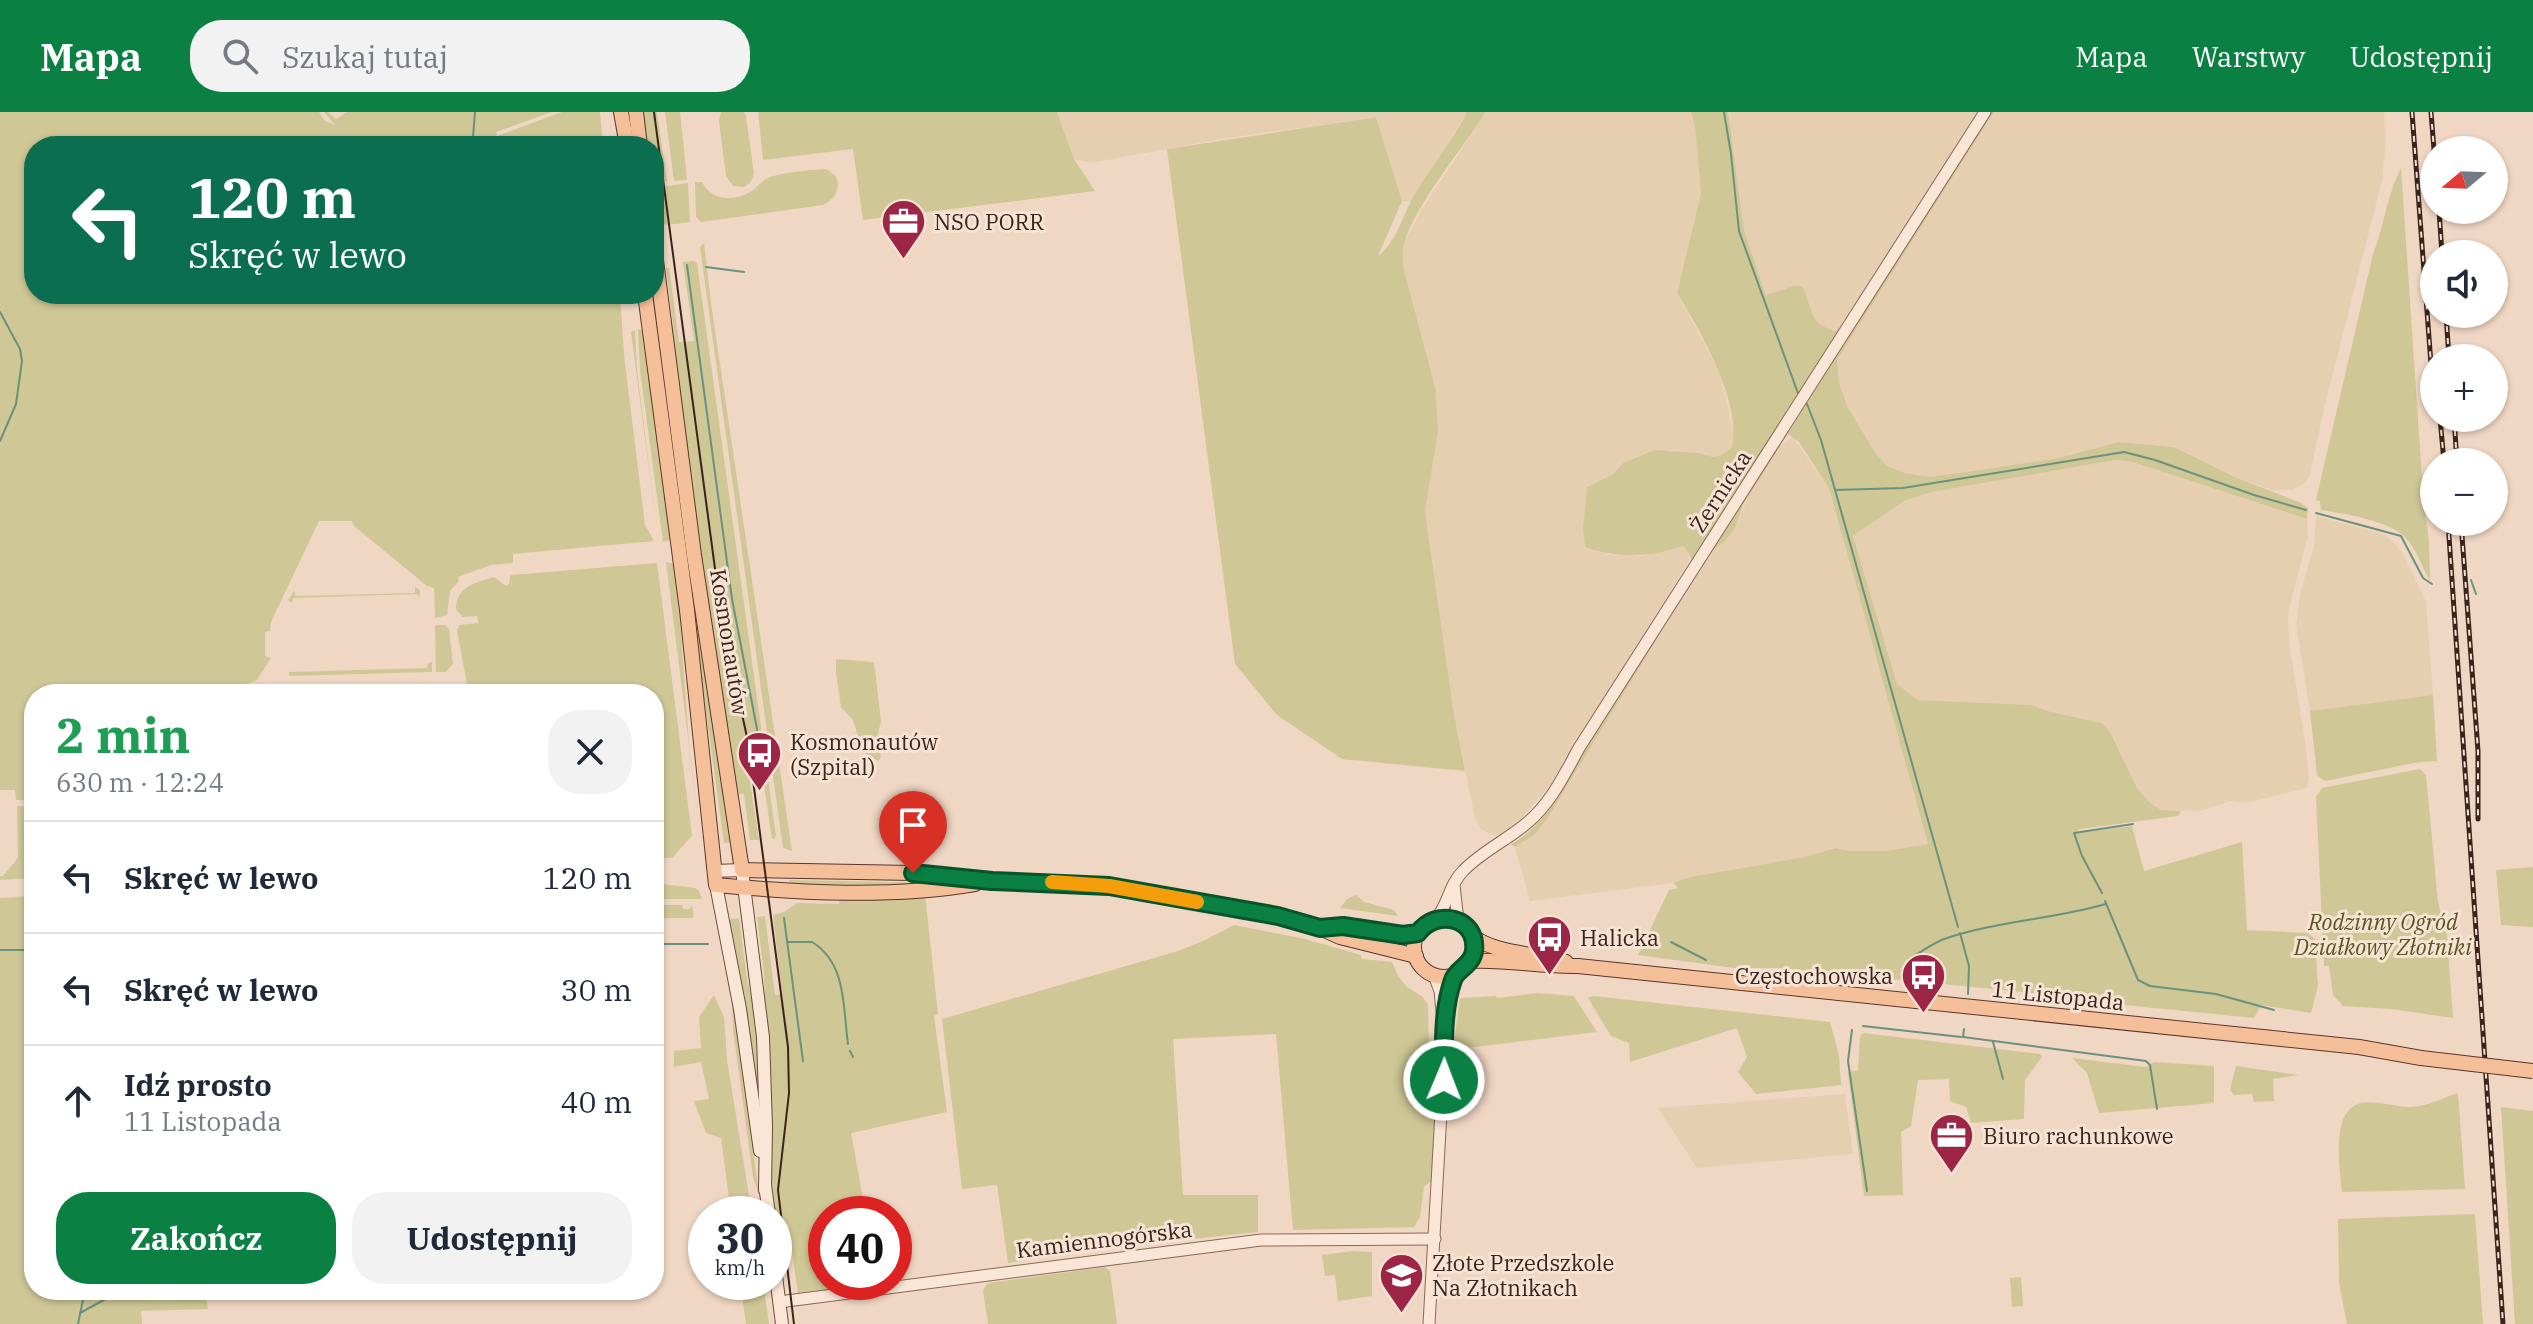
<!DOCTYPE html>
<html lang="pl">
<head>
<meta charset="utf-8">
<style>
  body { margin:0; font-family:"IBM Plex Serif",serif; background:#f2f2f3; color:#1f2937; height:100vh; display:flex; flex-direction:column; font-size:30px; white-space:nowrap }
  * { box-sizing:border-box; margin:0 }
  p { font-size:26px; color:#747a83 }
  .icon { flex:none; width:44px; height:44px; fill:none; stroke:currentColor; stroke-width:2; stroke-linecap:round; stroke-linejoin:round }
  .map { position:relative; flex:1; overflow:hidden }
  .details { position:absolute; left:24px; top:572px; width:640px; height:616px; display:flex; flex-direction:column; background:#fff; border-radius:32px; box-shadow:0 2px 6px #0004 }
  .details>* { flex:none }
  .banner { position:absolute; left:24px; top:24px; width:640px; height:168px; border-radius:32px; box-shadow:0 2px 6px #0004; background:#0b6e4f; color:#fff; overflow:hidden }
  .needle { width:52px; rotate:251deg }
  .tools { position:absolute; left:2420px; top:24px; display:grid; gap:16px }
  .tools a { display:grid; place-items:center; width:88px; height:88px; border-radius:50%; background:#fff; box-shadow:0 2px 6px #0004; font-size:40px }
  .speed { position:absolute; left:688px; top:1084px; display:flex; gap:16px; font-size:40px; font-weight:700; text-align:center }
  .speed>* { display:grid; place-content:center; width:104px; height:104px; border-radius:50%; background:#fff; box-shadow:0 2px 6px #0004; line-height:1 }
  .speed small { font-size:20px; font-weight:400 }
  .speed .limit { border:12px solid #d22; background:#fff; color:#111 }
  .pin { position:absolute; display:grid; place-items:center; width:68px; height:68px; color:#fff; margin:-82px -34px; border-radius:50% 50% 50% 0; rotate:-45deg; box-shadow:0 0 8px #0007 }
  .pin .icon { rotate:45deg }
  .me { position:absolute; width:88px; margin:-44px; rotate:1deg; stroke-linejoin:round; filter:drop-shadow(0 0 6px #0008) }
  .turn { display:flex; align-items:center; gap:28px; height:168px; padding:0 32px; font-size:36px }
  .turn .icon { width:104px; height:104px; stroke-width:2.5 }
  .turn b { display:block; font-size:56px; line-height:68px }
  .round { display:grid; place-items:center; flex:none; width:84px; height:84px; border-radius:32px; background:#f2f2f3 }
  .head { display:flex; align-items:center; justify-content:space-between; height:136px; padding:0 32px }
  h1 { font-size:48px; font-weight:700; line-height:60px; color:#1e9e55 }
  .cta { display:flex; gap:16px; margin-top:auto; padding:16px 32px }
  .cta a { flex:1; height:92px; border-radius:32px; background:#0b8043; color:#fff; font-size:32px; font-weight:700; line-height:92px; text-align:center }
  .cta a+a { background:#f2f2f3; color:#1f2937 }
  ul { padding:0; list-style:none }
  li { display:flex; align-items:center; gap:24px; height:112px; padding:0 32px; border-top:2px solid #e0e1e3 }
  li div { flex:1 }
  li b { display:block; font-size:30px }
  li em { font-style:normal }
  header { display:flex; align-items:center; gap:48px; box-sizing:border-box; height:112px; padding:0 40px; background:#0b8043; color:#fff }
  header strong { font-size:38px }
  nav { display:flex; gap:44px; margin-inline-start:auto; font-size:28px }
  .search { width:560px; height:72px; background:#f2f2f3; display:flex; align-items:center; gap:20px; box-sizing:border-box; padding:0 28px; border-radius:32px; color:#747a83; font-size:30px }
  .map>svg:first-child { display:block }
  .farmland { fill:#e6cfb0 }
  .green { fill:#cfc796 }
  .lines { fill:none; stroke-linecap:round; stroke-linejoin:round }
  .stream { stroke:#6b927e; stroke-width:2 }
  .tertiary-casing { stroke:#8b6659; stroke-width:13 }
  .secondary-casing { stroke:#6d473c; stroke-width:14 }
  .primary-casing { stroke:#59362d; stroke-width:16 }
  .tertiary { stroke:#fae6d7; stroke-width:11 }
  .secondary { stroke:#fae6d7; stroke-width:12 }
  .primary { stroke:#f5c099; stroke-width:14 }
  .tram { stroke:#3b241d; stroke-width:2 }
  .rail-casing { stroke:#3b241d; stroke-width:5 }
  .rail { stroke:#f7e3d3; stroke-width:2; stroke-dasharray:6; stroke-linecap:butt }
  .primary-bridge-casing { stroke:#59362d; stroke-width:16; stroke-linecap:butt }
  .primary-bridge { stroke:#f5c099; stroke-width:14 }
  .route-casing { stroke:#07532c; stroke-width:20 }
  .route { stroke:#0b8043; stroke-width:14 }
  .slow { stroke:#f59e0b; stroke-width:14 }
  .labels { text-anchor:middle; dominant-baseline:central; stroke-width:6; stroke-linejoin:round; paint-order:stroke }
  .poi-label { font-size:22px; fill:#3b241d; stroke:#f7e3d3; text-anchor:start }
  .street-label { font-size:22px; fill:#3b241d; stroke:#f7e3d3 }
  .park-label { font-size:22px; font-style:italic; fill:#585723; stroke:#f7e3d3 }
</style>
</head>
<body>
<header>
<strong>Mapa</strong>
<div class="search"><svg class="icon" aria-label="search" viewBox="0 0 24 24"><circle cx="10" cy="10" r="6"/><path d="M15 15l6 6"/></svg>Szukaj tutaj</div>
<nav><a>Mapa</a><a>Warstwy</a><a>Udostępnij</a></nav>
</header>
<div class="map">
<svg width="2533" height="1212" viewBox="0 0 2533 1212">
  <rect width="100%" height="100%" fill="#f0d7c3"/>
  <g class="farmland">
    <path d="M1057 0H1467L1439 48 1411 90 1402 89 1376 5 1222 27 1091 51 1074 47Z"/>
    <path d="M1486 0H1691L1695 14 1701 81 1677 181 1719 259 1735 324 1732 335 1722 343 1713 345 1670 338 1623 351 1613 362 1587 375 1583 416 1606 442 1640 444 1684 434 1689 441V449L1550 673 1520 708 1502 722 1491 723 1481 717 1475 707 1453 596 1425 399 1435 275 1404 158 1403 140 1405 129 1420 100Z"/>
    <path d="M1728 0H1979L1839 220 1824 217 1812 205 1807 185 1794 174 1767 184 1744 118Z"/>
    <path d="M1994 0H2384L2386 28 2382 69 2324 296 2310 363 2305 371 2292 378H2272L2237 366 2174 335 2118 330 2059 346 1930 365 1905 361 1887 354 1875 340 1848 296 1839 271 1837 248Z"/>
    <path d="M1793 325 1829 376 1928 732 1886 739H1852L1836 736 1804 745 1690 765 1673 771 1530 789 1515 735 1534 723 1570 671 1597 621 1710 440 1724 430 1735 416 1749 383 1779 335Z"/>
    <path d="M2116 348 2133 350 2307 407 2308 424 2288 502 2290 536 2306 635 2309 667 2307 676 2247 691 2231 689 2200 699 2161 698 2150 691 2137 676 2102 611 2051 600 2032 593 1917 588 1897 573 1853 424 1904 389 1932 380Z"/>
    <path d="M2316 404 2386 423 2402 440 2426 489 2433 583 2310 599 2296 513 2300 482 2314 434Z"/>
    <path d="M1845 982 1853 1042 1697 1056 1658 996Z"/>
  </g>
  <g class="green">
    <path d="M0 0H319L325 9 335 13 324 0H328L336 7 347 0H552L496 20 497 24 562 0H600L603 34H34V182H620L624 243 645 413 654 429 513 442V451L491 453 458 465 459 469 450 479 447 503 435 506 434 476 427 474 354 414 352 409H319L271 510 270 519 265 520V544L271 546 257 568 241 574 235 582H34V688H16L15 678H0Z"/>
    <path d="M640 0H657L667 69 657 70 654 34H645Z"/>
    <path d="M665 0H680L687 68 674 69Z"/>
    <path d="M721 0H744L746 4 754 62 750 71 744 75 733 74 726 64 719 9Z"/>
    <path d="M758 0H1057L1074 47 1095 79 863 108 853 37 763 48Z"/>
    <path d="M1467 0H1486C1466 32 1405 105 1403 140 1402 146 1404 152 1404 158L1435 275 1438 319 1425 399 1453 596 1465 659 1342 647 1277 603 1235 552 1167 37 1376 5 1402 89 1378 144C1396 129 1400 111 1410 91 1426 60 1451 33 1467 0Z"/>
    <path d="M1691 0H1728L1744 118 1766 183 1794 174H1802C1815 199 1807 213 1839 220L1692 451 1689 441 1683 434C1650 445 1619 447 1585 435L1583 416 1587 375 1613 362 1623 351 1655 338 1698 341 1713 345 1722 343 1732 335C1742 291 1700 218 1677 181L1701 81 1695 14Z"/>
    <path d="M1989 0H1994L1837 248 1839 271 1848 296 1875 340 1887 354 1905 361 1930 365 1979 358 2059 346 2118 330 2174 335 2237 366 2299 390 2308 396 2307 407 2133 350 2116 348 1932 380 1904 389 1853 424 1897 572 1918 588 2032 593 2051 600 2102 611 2110 620 2137 676 2150 691 2161 698 2181 699 2178 704 2080 717 2075 721 2132 714 2144 759 2242 730 2247 818 2308 821 2315 827 2318 874 2311 901 2261 893 2254 906 2064 887 2043 882 1779 856H1734L1638 843 1669 778 1678 776 1673 771 1690 765 1804 745 1836 736 1852 739H1886L1928 732 1829 376 1799 330 1788 322 1744 391 1735 416 1724 430 1710 440 1547 707 1534 723 1515 735 1511 732C1545 713 1562 680 1578 646L1786 321 1790 318Z"/>
    <path d="M2401 56 2423 381 2429 429 2430 469C2422 455 2416 436 2405 425 2389 409 2343 401 2321 398L2320 389 2316 388 2373 142C2385 112 2386 86 2401 56Z"/>
    <path d="M826 57 835 63C842 76 835 87 823 93L701 110 696 105 695 70H702C710 88 733 90 750 80 758 76 761 68 770 65 787 60 808 58 826 57Z"/>
    <path d="M688 71 690 110 667 113 660 111 654 102 655 79 661 75Z"/>
    <path d="M704 131 711 191 792 739 783 736 700 135Z"/>
    <path d="M694 149 697 151 766 651 762 654 760 648 747 651 759 728H750L744 682H739L734 665 714 547 674 250 673 212 666 156H669L679 230 694 229 683 150Z"/>
    <path d="M644 217 672 428 663 430 640 258 638 218Z"/>
    <path d="M635 218 637 258 657 417 631 220Z"/>
    <path d="M666 450 676 452 690 645 701 729Z"/>
    <path d="M688 450 733 731H724L686 454Z"/>
    <path d="M657 451 692 724 672 746H654V582H469L457 519 459 513 478 511 477 504 463 505 456 498C456 474 475 471 494 465L506 474 509 472 510 464 512 463Z"/>
    <path d="M415 475 420 478 419 487 417 482 293 486 292 491 288 488 294 479 296 484 415 481Z"/>
    <path d="M435 513H445L449 517 453 552 446 560H436Z"/>
    <path d="M836 547 874 550 881 610 878 621V634L881 645 878 649 863 640 853 608 841 595 836 560Z"/>
    <path d="M432 550V560L289 564V560L427 556 428 551Z"/>
    <path d="M2433 583 2437 649 2414 651 2325 669 2317 663 2310 599Z"/>
    <path d="M2420 657 2426 663 2438 790 2447 823 2453 906 2391 897 2343 894 2333 883 2329 854H2324L2316 685 2322 676Z"/>
    <path d="M762 659 767 660 776 724 774 727H772Z"/>
    <path d="M17 694 34 695V741L30 743 34 745V766L0 768V764H3L18 746Z"/>
    <path d="M2533 755V815L2501 813 2496 758Z"/>
    <path d="M789 768 945 771 882 775 790 774Z"/>
    <path d="M654 771 695 776 699 779 702 787H654Z"/>
    <path d="M925 783 938 902 934 904 947 1000 851 1021 866 1102H826V1170H873V1173L798 1181 788 1112 774 1113 764 861 757 805 765 804 775 883 782 882 773 803 784 800 797 791 839 792 840 787Z"/>
    <path d="M1356 783 1364 790 1394 798 1398 804 1340 796 1347 787Z"/>
    <path d="M34 784V1178H161L162 1184 205 1178 208 1197 141 1199 142 1212H0V786Z"/>
    <path d="M654 793H682L683 797H690L692 793 694 804 692 806H654Z"/>
    <path d="M739 806 747 868 756 904 761 1014 726 808Z"/>
    <path d="M1234 813 1305 827 1361 843 1362 847 1392 850 1398 864 1407 875 1423 885 1428 893 1429 939 1437 969 1434 1067 1424 1075 1420 1105 1414 1115 1293 1118 1276 922 1173 927 1183 1083H1258V1120L1110 1136 1008 1151 997 1073 962 1077 942 907 1178 839 1203 829Z"/>
    <path d="M726 874 735 895 759 1084 753 1065 733 918 732 889Z"/>
    <path d="M1538 881 1574 884 1597 920 1459 937 1454 931 1460 886 1496 884 1497 886Z"/>
    <path d="M714 883 724 905 727 948 752 1102H731L721 1026 706 1021 694 989 709 987 701 950 674 955V939L701 936 699 905Z"/>
    <path d="M1593 884 1830 910 1839 943 1841 973 1756 982 1738 960 1747 945 1737 916 1630 950 1629 931 1611 924 1588 886Z"/>
    <path d="M1863 921 2040 942 2042 945 2025 968 2024 1007 1971 1011 1966 995 1950 989 1949 967 1918 968 1911 1014 1901 1020 1903 1083 1864 1084 1848 960 1858 958 1860 924Z"/>
    <path d="M2072 946 2146 955 2154 950 2214 954V991L2099 1001 2087 961Z"/>
    <path d="M2236 954 2299 963 2273 967 2274 989 2254 990 2252 982 2234 983 2230 978Z"/>
    <path d="M2458 981 2465 1077 2342 1080C2340 1056 2330 998 2361 991 2376 988 2395 995 2410 995 2425 995 2443 986 2458 981Z"/>
    <path d="M2501 995 2533 999V1212H2515Z"/>
    <path d="M2475 1102 2483 1212H2347L2339 1171 2338 1107Z"/>
    <path d="M1353 1139 1372 1140V1184L1338 1189 1335 1163 1325 1164 1322 1143Z"/>
    <path d="M1105 1155 1110 1159 1117 1212H988L983 1178 988 1171Z"/>
    <path d="M2021 1165 2023 1194 2012 1195 2010 1166Z"/>
    <path d="M740 1170H763L769 1212H746Z"/>
  </g>
  <g class="lines">
    <g class="stream">
      <path d="M1724 0 1731 42 1739 119 1799 284"/>
      <path d="M473 25 475 0"/>
      <path d="M687 153 732 487 762 643"/>
      <path d="M706 155 744 160"/>
      <path d="M0 200 20 237 22 249 16 292 0 329"/>
      <path d="M1807 292 1821 328 1958 815"/>
      <path d="M1835 378 1903 376 2124 340 2155 348 2254 383 2306 398"/>
      <path d="M2316 401 2401 424 2423 466 2432 472"/>
      <path d="M2471 468 2476 482"/>
      <path d="M2102 781 2082 744 2074 721 2133 712"/>
      <path d="M2105 789 2138 868 2150 874 2216 882 2274 898"/>
      <path d="M784 806 803 949"/>
      <path d="M1960 821 1969 854 1968 882"/>
      <path d="M788 830H812C847 851 843 897 848 932"/>
      <path d="M1671 830 1706 848"/>
      <path d="M654 832H708"/>
      <path d="M0 838H34"/>
      <path d="M1909 847C1921 840 1934 830 1947 826 1999 809 2054 807 2106 792"/>
      <path d="M1863 914 1961 925"/>
      <path d="M1964 917 1963 925 2146 949 2150 953 2157 997"/>
      <path d="M1852 918 1848 949 1867 1079"/>
      <path d="M1993 930 2003 967"/>
      <path d="M850 939 853 945"/>
      <path d="M80 1201 122 1178"/>
      <path d="M78 1212 85 1178"/>
    </g>
    <defs>
      <g id="tertiary">
        <path d="M1454 773 1458 809"/>
        <path d="M1436 807C1448 793 1449 773 1463 759 1481 740 1507 728 1527 711 1551 691 1564 663 1579 636L1985 0"/>
        <path d="M1446 904 1454 863"/>
        <path d="M779 1190 1261 1128 1435 1127"/>
        <path d="M1429 1212 1445 930 1440 879 1434 863"/>
      </g>
      <g id="secondary">
        <path d="M714 759 742 758 763 925 766 1015 765 1078"/>
        <path d="M716 773 740 897 760 1039"/>
        <path d="M765 1073 769 1102"/>
        <path d="M774 1148 782 1212"/>
      </g>
      <g id="primary">
        <path d="M621 0 627 34"/>
        <path d="M636 0 640 34"/>
        <path d="M654 133 694 443 742 758 913 761 992 769 1109 774 1278 804 1320 816 1340 825 1416 844"/>
        <path d="M645 182 687 498 716 773C801 781 891 786 975 772"/>
        <circle cx="1444" cy="835" r="30"/>
        <path d="M1325 815C1355 813 1390 827 1418 821"/>
        <path d="M1471 822C1488 841 1539 842 1566 850"/>
        <path d="M1471 849C1506 847 1542 855 1578 854L2359 935 2421 946"/>
      </g>
    </defs>
    <use href="#tertiary" class="tertiary-casing"/>
    <use href="#secondary" class="secondary-casing"/>
    <use href="#primary" class="primary-casing"/>
    <use href="#tertiary" class="tertiary"/>
    <use href="#secondary" class="secondary"/>
    <use href="#primary" class="primary"/>
    <path class="tram" d="M654 0 722 509 748 630 788 935 789 981 778 1078 794 1212"/>
    <defs>
      <g id="rail">
        <path d="M2412 0 2434 292"/>
        <path d="M2431 0 2434 38"/>
        <path d="M2439 98 2442 142"/>
        <path d="M2446 202 2449 246"/>
        <path d="M2440 306 2444 350"/>
        <path d="M2454 306 2457 350"/>
        <path d="M2448 410 2503 1212"/>
        <path d="M2461 410 2478 639V707"/>
      </g>
    </defs>
    <use href="#rail" class="rail-casing"/>
    <use href="#rail" class="rail"/>
    <defs>
      <path id="primary-bridge" d="M2421 946 2533 959"/>
    </defs>
    <use href="#primary-bridge" class="primary-bridge-casing"/>
    <use href="#primary-bridge" class="primary-bridge"/>
  </g>
  <g class="lines">
    <defs>
      <path id="route" d="M913 761 992 769 1109 774 1278 804 1320 816 1343 814 1403 823 1418 821C1436 796 1478 805 1474 839 1472 854 1456 857 1453 868 1442 899 1444 936 1444 968"/>
    </defs>
    <use href="#route" class="route-casing"/>
    <use href="#route" class="route"/>
    <path class="slow" d="M1052 770 1109 774 1197 790"/>
  </g>
  <defs>
    <symbol id="office-pin" viewBox="-11 -11 22 30"><path d="M0 17L-7.5 6A9.5 9.5 0 1 1 7.5 6Z" fill="#9d2646" stroke="#f7e3d3"/><path d="M-6-3h4V-5.5h4V-3h4V5H-6ZM-1-4.5V-3h2v-1.5ZM-6 0V1H6V0Z" fill="#fff"/></symbol>
    <symbol id="bus-pin" viewBox="-11 -11 22 30"><path d="M0 17L-7.5 6A9.5 9.5 0 1 1 7.5 6Z" fill="#9d2646" stroke="#f7e3d3"/><path d="M-5-6H5V4H4V6H2V4H-2V6H-4V4H-5ZM-3.5-4V0h7V-4ZM-3.5 1.2v1.5H-2V1.2ZM2 1.2v1.5H3.5V1.2Z" fill="#fff"/></symbol>
    <symbol id="school-pin" viewBox="-11 -11 22 30"><path d="M0 17L-7.5 6A9.5 9.5 0 1 1 7.5 6Z" fill="#9d2646" stroke="#f7e3d3"/><path d="M0-5L7-2L0 1L-7-2ZM-4 1L0 2.5L4 1V4Q0 6-4 4Z" fill="#fff"/></symbol>
  </defs>
  <g fill-rule="evenodd">
    <use href="#office-pin" x="878" y="84" width="51" height="69"/>
    <use href="#bus-pin" x="734" y="616" width="51" height="69"/>
    <use href="#bus-pin" x="1524" y="800" width="51" height="69"/>
    <use href="#bus-pin" x="1898" y="838" width="51" height="69"/>
    <use href="#office-pin" x="1926" y="998" width="51" height="69"/>
    <use href="#school-pin" x="1376" y="1138" width="51" height="69"/>
  </g>
  <g class="labels">
    <g class="poi-label">
      <text x="934" y="109">NSO PORR</text>
      <text x="790" y="629">Kosmonautów<tspan x="790" dy="25">(Szpital)</tspan></text>
      <text x="1580" y="825">Halicka</text>
      <text x="1893" y="863" text-anchor="end">Częstochowska</text>
      <text x="1983" y="1023">Biuro rachunkowe</text>
      <text x="1432" y="1150">Złote Przedszkole<tspan x="1432" dy="25">Na Złotnikach</tspan></text>
    </g>
    <g class="street-label">
      <text transform="translate(1720 379) rotate(-57)">Żernicka</text>
      <text transform="translate(730 530) rotate(81)">Kosmonautów</text>
      <text transform="translate(2058 883) rotate(6)">11 Listopada</text>
      <text transform="translate(1104 1127) rotate(-7)">Kamiennogórska</text>
    </g>
    <g class="park-label">
      <text x="2383" y="809">Rodzinny Ogród<tspan x="2383" dy="25">Działkowy Złotniki</tspan></text>
    </g>
  </g>
</svg>
<div class="tools">
<a><svg class="needle" viewBox="-14 -14 28 28"><path d="M0-13l5 13h-10z" fill="#e53935"/><path d="M0 13l5-13h-10z" fill="#747a83"/></svg></a>
<a><svg class="icon" aria-label="sound" viewBox="0 0 24 24"><path d="M4 9h4l5-4v14l-5-4H4zM17 9q2 3 0 6"/></svg></a>
<a>+</a>
<a>−</a>
</div>
<div class="speed"><div>30<small>km/h</small></div><div class="limit">40</div></div>
<div class="pin" style="left:913px;top:761px;background:#d93025"><svg class="icon" aria-label="arrive" viewBox="0 0 24 24"><path d="M6 21V4h12l-3 4 3 4H6"/></svg></div>
<svg class="me" style="left:1444px;top:968px" viewBox="-20 -20 40 40"><circle r="17" fill="#0b8043" stroke="#fff" stroke-width="3"/><path d="M0-11L8 9 0 5-8 9z" fill="#fff"/></svg>
<div class="banner">
<div class="turn"><svg class="icon" aria-label="left" viewBox="0 0 24 24"><path d="M17 20v-9H6M10 6l-5 5 5 5"/></svg><div><b>120 m</b>Skręć w lewo</div></div>
</div>
<section class="details">
<div class="head"><div><h1>2 min</h1><p>630 m · 12:24</p></div><a class="round"><svg class="icon" aria-label="close" viewBox="0 0 24 24"><path d="M6 6l12 12M18 6L6 18"/></svg></a></div>
<ul>
<li><svg class="icon" aria-label="left" viewBox="0 0 24 24"><path d="M17 20v-9H6M10 6l-5 5 5 5"/></svg><div><b>Skręć w lewo</b></div><em>120 m</em></li>
<li><svg class="icon" aria-label="left" viewBox="0 0 24 24"><path d="M17 20v-9H6M10 6l-5 5 5 5"/></svg><div><b>Skręć w lewo</b></div><em>30 m</em></li>
<li><svg class="icon" aria-label="ahead" viewBox="0 0 24 24"><path d="M12 20V5M6 11l6-6 6 6"/></svg><div><b>Idź prosto</b><p>11 Listopada</p></div><em>40 m</em></li>
</ul>
<div class="cta"><a>Zakończ</a><a>Udostępnij</a></div>
</section>
</div>
</body>
</html>
